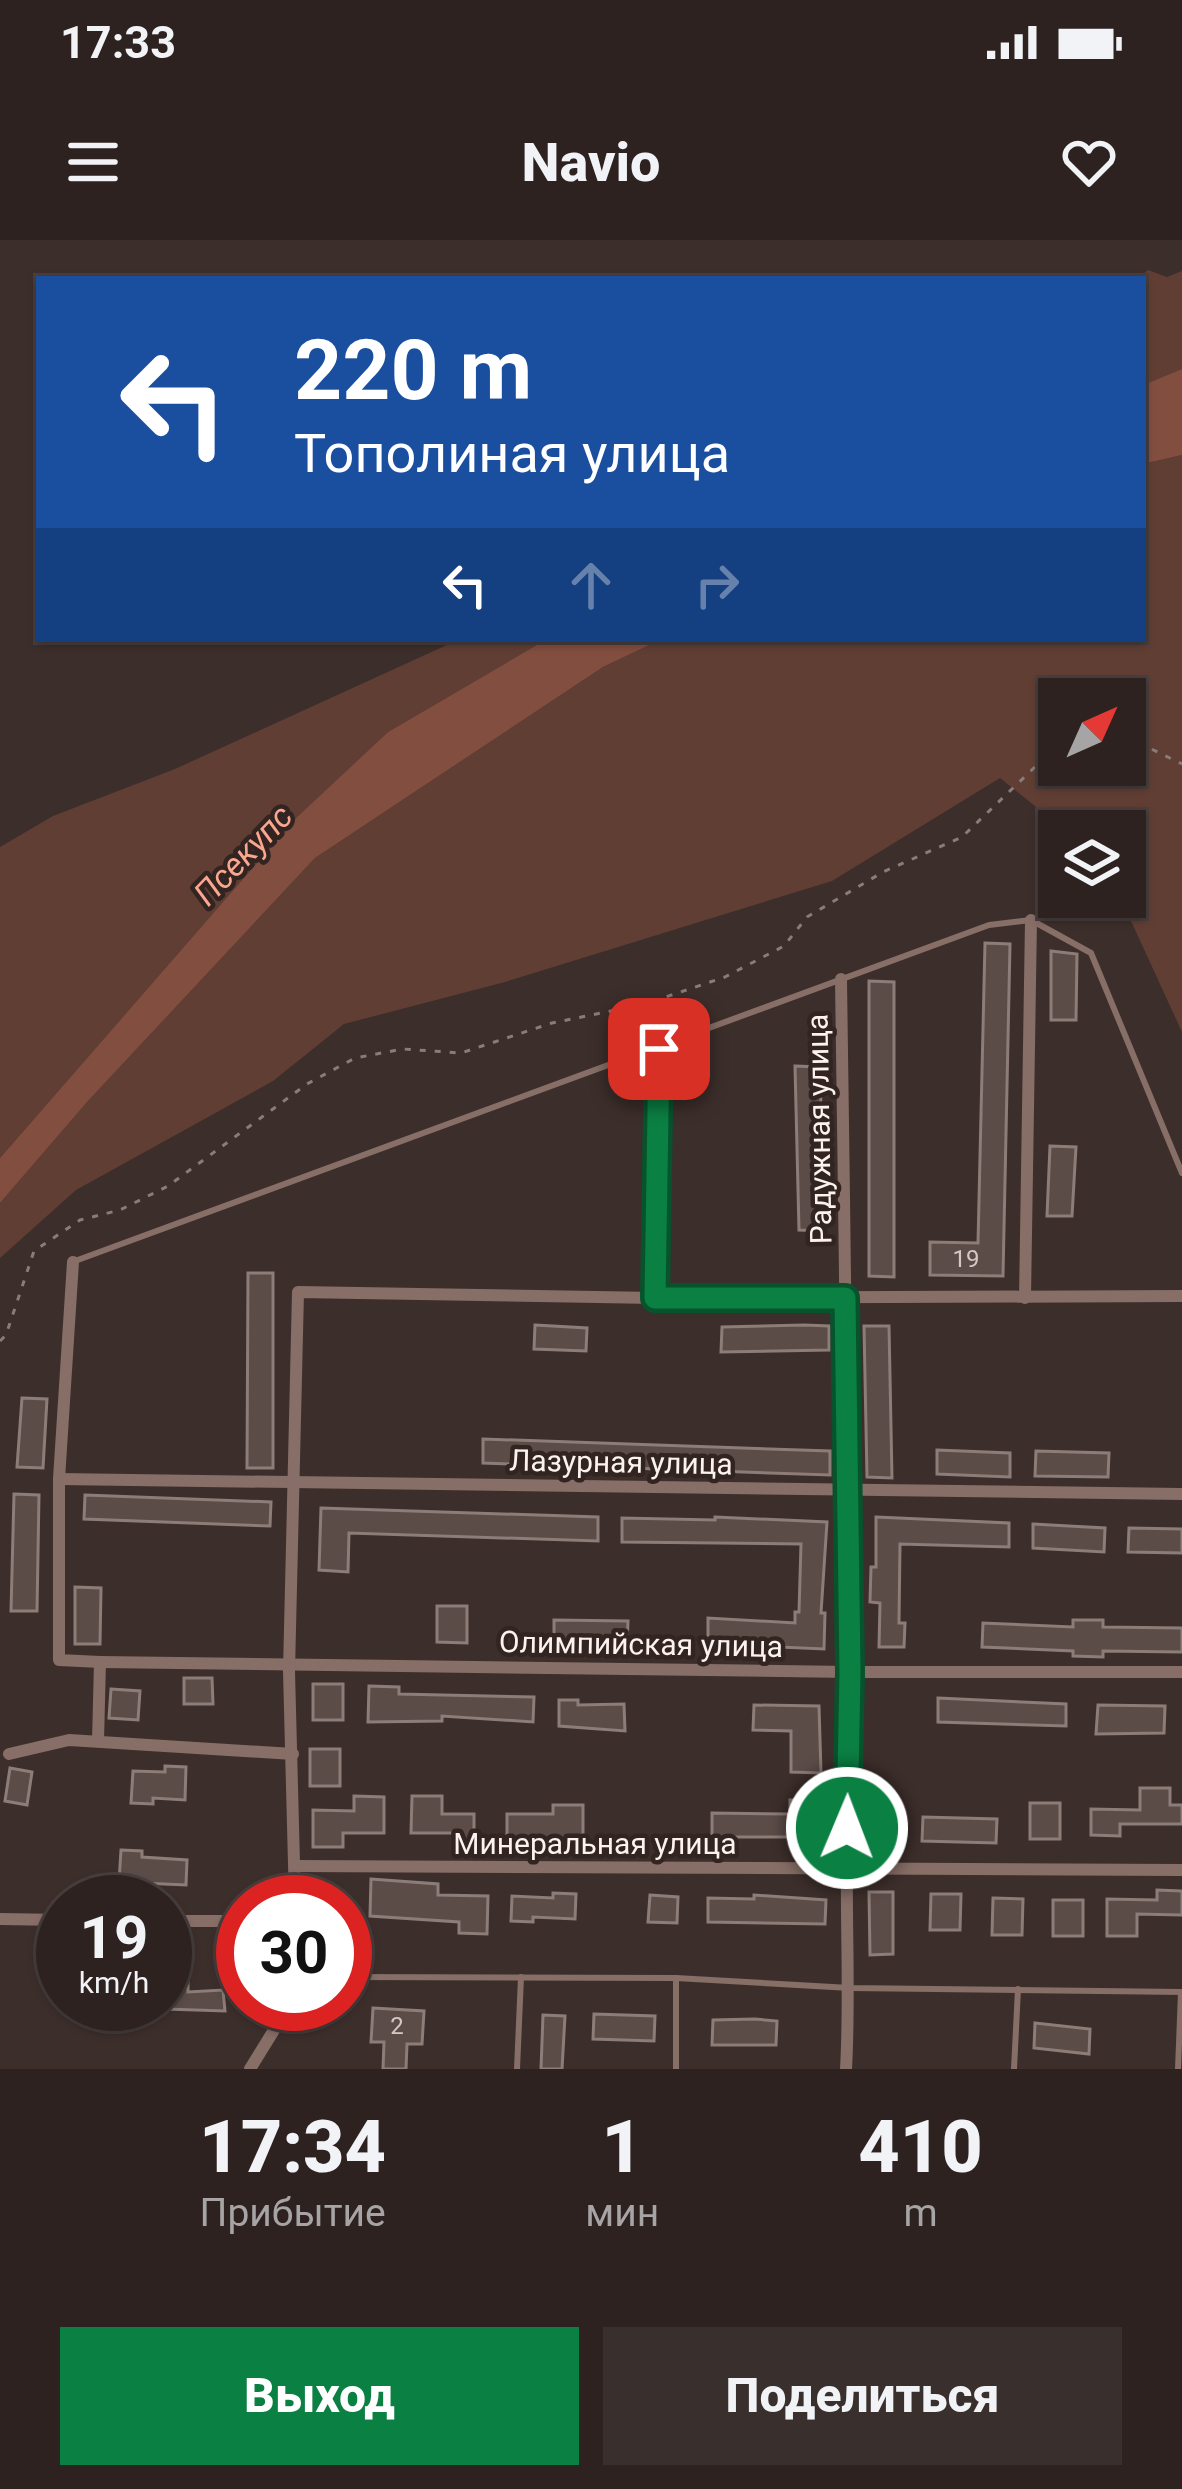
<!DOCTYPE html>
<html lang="ru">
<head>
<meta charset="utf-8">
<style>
  body { margin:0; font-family:Roboto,sans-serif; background:#392f2d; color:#f1f3f6; height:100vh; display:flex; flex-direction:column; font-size:45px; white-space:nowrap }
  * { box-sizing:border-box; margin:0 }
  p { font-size:39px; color:#a7a4a5 }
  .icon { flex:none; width:66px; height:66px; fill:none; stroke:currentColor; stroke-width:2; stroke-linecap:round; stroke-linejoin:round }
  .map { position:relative; height:1829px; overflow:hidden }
  .drawer { display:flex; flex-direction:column; background:#2d2220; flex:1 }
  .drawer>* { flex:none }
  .banner { position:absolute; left:36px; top:36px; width:1110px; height:366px; border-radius:0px; box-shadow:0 3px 9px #0004,0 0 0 3px #483f3e; background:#1a4fa0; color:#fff; overflow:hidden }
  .needle { width:78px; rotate:45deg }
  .controls { position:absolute; left:1038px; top:438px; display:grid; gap:24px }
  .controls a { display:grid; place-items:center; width:108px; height:108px; border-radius:0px; background:#2d2220; box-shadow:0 3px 9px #0004,0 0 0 3px #483f3e; font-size:60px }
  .speed { position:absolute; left:36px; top:1635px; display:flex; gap:24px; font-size:60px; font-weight:700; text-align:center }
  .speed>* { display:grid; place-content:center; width:156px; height:156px; border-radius:50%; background:#2d2220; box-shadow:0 3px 9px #0004,0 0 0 3px #483f3e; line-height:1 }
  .speed small { font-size:30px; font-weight:400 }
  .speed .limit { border:18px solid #d22; background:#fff; color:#111 }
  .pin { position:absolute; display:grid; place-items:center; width:102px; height:102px; color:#fff; margin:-51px; border-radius:24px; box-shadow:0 6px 18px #0006 }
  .me { position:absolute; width:132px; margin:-66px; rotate:1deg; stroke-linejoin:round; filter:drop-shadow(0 0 9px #0008) }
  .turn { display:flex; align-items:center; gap:42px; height:252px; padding:0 60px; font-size:54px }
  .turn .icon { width:156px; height:156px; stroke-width:2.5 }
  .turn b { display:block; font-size:84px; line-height:102px }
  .lanes { display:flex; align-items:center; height:114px; padding:0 60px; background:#0003; justify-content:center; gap:60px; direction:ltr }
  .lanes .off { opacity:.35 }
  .eta { display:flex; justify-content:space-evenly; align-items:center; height:204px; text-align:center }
  .eta b { font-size:72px; font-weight:800; line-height:84px }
  .action { display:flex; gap:24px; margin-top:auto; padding:24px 60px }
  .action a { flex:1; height:138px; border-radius:0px; background:#0b8043; color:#fff; font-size:48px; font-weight:800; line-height:138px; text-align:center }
  .action a+a { background:#392f2d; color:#f1f3f6 }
  .status { display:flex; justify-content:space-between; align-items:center; height:84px; padding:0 60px; background:#2d2220; direction:ltr }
  .status svg { height:33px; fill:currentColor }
  header { display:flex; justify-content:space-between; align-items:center; height:156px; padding:0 60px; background:#2d2220; font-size:54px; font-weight:800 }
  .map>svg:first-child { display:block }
  .green { fill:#613e34; fill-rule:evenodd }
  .water { fill:#824e40 }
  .building { fill:#5b4c48; stroke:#8d7d78; stroke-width:3 }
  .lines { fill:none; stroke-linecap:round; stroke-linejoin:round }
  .path { stroke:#897c79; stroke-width:3; stroke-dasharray:6 9; stroke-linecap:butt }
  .service { stroke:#876e67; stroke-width:6 }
  .minor { stroke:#876e67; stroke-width:12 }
  .route-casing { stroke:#07532c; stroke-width:30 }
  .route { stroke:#0b8043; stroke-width:21 }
  .labels { text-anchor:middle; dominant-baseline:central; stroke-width:9; stroke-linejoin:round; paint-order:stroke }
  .number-label { font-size:24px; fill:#d4c8c5 }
  .street-label { font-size:30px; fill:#fcf2ef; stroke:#322521 }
  .water-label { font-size:33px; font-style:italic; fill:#fba790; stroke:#322521 }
</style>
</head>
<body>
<div class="status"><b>17:33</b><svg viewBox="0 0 49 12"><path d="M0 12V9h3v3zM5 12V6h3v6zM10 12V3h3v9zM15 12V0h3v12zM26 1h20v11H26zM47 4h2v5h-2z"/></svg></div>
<header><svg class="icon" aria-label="menu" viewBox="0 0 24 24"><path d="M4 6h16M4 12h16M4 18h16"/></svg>Navio<svg class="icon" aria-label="heart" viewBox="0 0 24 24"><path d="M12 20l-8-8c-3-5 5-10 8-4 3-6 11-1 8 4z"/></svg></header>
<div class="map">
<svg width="1182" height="1829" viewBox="0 0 1182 1829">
  <rect width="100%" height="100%" fill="#3c2e2b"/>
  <g class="green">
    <path d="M1148 30 1167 37 1182 31V129L1143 145V39H1137Z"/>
    <path d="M1182 215V792L1120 657H1125V591H1066L1000 538 832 641 505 742 344 784 273 841 76 950 0 1018V963L88 861 315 618 603 427 662 399H1143V224ZM1059 459H1125V525H1059Z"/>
    <path d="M460 399H547L388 492 297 577 0 918V607L53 576 175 529Z"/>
  </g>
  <g class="water">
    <path d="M1182 129V215L1143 224V145Z"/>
    <path d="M547 399H662L603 427 315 618 88 861 0 963V918L297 577 388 492Z"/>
  </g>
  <g class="building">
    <path d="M985 703 1010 704 1003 1036 930 1035V1002L978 1003Z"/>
    <path d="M1051 711 1077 714 1076 780H1051Z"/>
    <path d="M869 741 894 742V1037L869 1036Z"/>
    <path d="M795 826 820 827 824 991 799 990Z"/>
    <path d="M1050 906 1076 907 1072 976H1047Z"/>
    <path d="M248 1033H273V1228H247Z"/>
    <path d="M535 1085 587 1088 586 1111 534 1109Z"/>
    <path d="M804 1085 829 1086V1110L721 1112 722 1087Z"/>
    <path d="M864 1086H889L892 1238 867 1237Z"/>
    <path d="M22 1158 47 1159 43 1228 17 1227Z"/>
    <path d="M483 1199 830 1211V1235L483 1223Z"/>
    <path d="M937 1210 1010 1213V1237L937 1234Z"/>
    <path d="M1036 1211 1109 1213 1108 1237 1035 1236Z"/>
    <path d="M14 1254 39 1255 37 1371H11Z"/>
    <path d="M85 1255 271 1262 270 1286 84 1279Z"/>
    <path d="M321 1268 598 1277V1301L349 1293 348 1332 319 1330Z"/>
    <path d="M715 1277 827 1282 821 1373H825L824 1409 708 1404V1378L795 1383V1372H799L801 1304 622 1302V1278L715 1280Z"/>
    <path d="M876 1277 1009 1283V1307L900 1304 899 1383H905L904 1407H879L880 1363 870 1362 871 1327H876Z"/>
    <path d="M1033 1284 1105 1288 1104 1312 1033 1308Z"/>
    <path d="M1129 1288 1182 1289V1313L1128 1312Z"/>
    <path d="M75 1347 101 1348 100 1404H75Z"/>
    <path d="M437 1366H467V1403L437 1402Z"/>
    <path d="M554 1380 628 1381 627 1405 554 1404Z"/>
    <path d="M1073 1380H1103V1387L1182 1388V1412L1103 1411V1417L1073 1416V1411L982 1407 983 1383 1073 1387Z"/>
    <path d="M184 1438H212L213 1464H184Z"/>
    <rect x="313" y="1444" width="30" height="36"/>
    <path d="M369 1446 399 1447V1454L534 1457 533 1482 442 1476V1481L368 1482Z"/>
    <path d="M111 1449 140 1451 138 1480 109 1478Z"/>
    <path d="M938 1458 1066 1464V1486L938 1482Z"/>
    <path d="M559 1460H578V1465L624 1464 625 1491 559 1486Z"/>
    <path d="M754 1465 819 1466 821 1533 791 1532V1491L753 1490Z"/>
    <path d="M1098 1465 1165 1466 1164 1493 1096 1494Z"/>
    <rect x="310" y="1509" width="30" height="37"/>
    <path d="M165 1526 186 1527 185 1560 153 1558V1564L131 1563 133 1531 165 1532Z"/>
    <path d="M10 1528 32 1532 27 1565 5 1561Z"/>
    <path d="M1140 1548H1170V1565H1182V1584H1120V1596L1091 1595V1569L1140 1570Z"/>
    <path d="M354 1556 384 1557V1593H343V1607H313V1570L354 1571Z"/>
    <path d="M412 1556H442V1574H474V1599H455V1593H411Z"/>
    <path d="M790 1560H820V1597H712V1573L790 1574Z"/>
    <rect x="1030" y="1563" width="30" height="36"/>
    <path d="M553 1565H583V1601H537V1611L507 1610V1574H553Z"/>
    <path d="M869 1567 899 1568V1604H869Z"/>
    <path d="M923 1577 997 1579 996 1603 922 1601Z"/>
    <path d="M121 1610 142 1611V1617L187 1620 186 1645 119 1642Z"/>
    <path d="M371 1639 438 1644V1655L488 1656 487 1694 459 1693V1682L370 1676Z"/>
    <path d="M1157 1650 1182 1651V1675L1137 1674V1696H1107V1659L1157 1660Z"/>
    <path d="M869 1652H893V1714L870 1715Z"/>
    <path d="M553 1653 576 1654 575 1679 533 1677V1682L511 1681 512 1656 553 1658Z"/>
    <path d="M931 1654H961L960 1690H930Z"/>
    <path d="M650 1655 678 1657 677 1683 648 1682Z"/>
    <path d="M754 1655 826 1660 825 1684 708 1682V1658L754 1659Z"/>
    <path d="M993 1658 1023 1659 1022 1695H992Z"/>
    <rect x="1053" y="1660" width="30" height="36"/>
    <path d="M167 1693H188V1752L223 1750 225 1771 166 1769Z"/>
    <path d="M373 1768 424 1771 422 1804H407L406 1829H383L384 1802H371Z"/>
    <path d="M594 1774 655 1776 654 1801 593 1799Z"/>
    <path d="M543 1775 565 1776 562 1829H541Z"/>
    <path d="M755 1779 777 1781 776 1805H712L713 1780Z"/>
    <path d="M1035 1783 1090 1789 1089 1814 1034 1808Z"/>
  </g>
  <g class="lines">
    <g class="path">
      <path d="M1125 496 1182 524"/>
      <path d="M0 1101 6 1095 34 1011 80 980 120 970 168 946 307 844 355 818 403 809 461 813 552 783 645 764 725 737 784 706 807 677 883 632 962 597 1037 525 1059 517"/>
    </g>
    <g class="service">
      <path d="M75 1021 989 685 1031 680 1091 713 1182 933"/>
      <path d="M345 1737 676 1738 850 1748 1182 1752"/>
      <path d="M517 1829 521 1737"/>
      <path d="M676 1829V1738"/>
      <path d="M1014 1829 1018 1749"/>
      <path d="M1178 1829 1181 1752"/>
    </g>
    <g class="minor">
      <path d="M841 739C845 1033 850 1327 847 1620 846 1690 850 1759 846 1829"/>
      <path d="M73 1022 59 1239V1420L100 1422 98 1501"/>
      <path d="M655 1058 659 809"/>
      <path d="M1025 1058 1031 680"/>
      <path d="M59 1239 1182 1254"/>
      <path d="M100 1422 850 1432H1182"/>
      <path d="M9 1514 69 1500 293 1514"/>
      <path d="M295 1626 1182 1630"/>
      <path d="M295 1662 289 1431 298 1052 655 1058 1182 1056"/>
      <path d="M0 1679 63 1680"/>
      <path d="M165 1681H243"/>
      <path d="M250 1829 274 1790 280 1764"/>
    </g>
  </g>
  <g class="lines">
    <defs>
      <path id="route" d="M659 809 655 1058H845L850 1432 847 1588"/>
    </defs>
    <use href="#route" class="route-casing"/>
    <use href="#route" class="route"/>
  </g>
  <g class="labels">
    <g class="number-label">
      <text x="966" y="1019">19</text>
      <text x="397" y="1786">2</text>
    </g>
    <g class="street-label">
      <text transform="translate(819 889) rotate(-91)">Радужная улица</text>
      <text transform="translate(621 1222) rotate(1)">Лазурная улица</text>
      <text transform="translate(641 1404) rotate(1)">Олимпийская улица</text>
      <text x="595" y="1603">Минеральная улица</text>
    </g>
    <g class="water-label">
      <text transform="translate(243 615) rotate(-46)">Псекупс</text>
    </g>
  </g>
</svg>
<div class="controls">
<a><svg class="needle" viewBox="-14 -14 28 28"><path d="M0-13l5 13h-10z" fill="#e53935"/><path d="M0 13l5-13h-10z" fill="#a7a4a5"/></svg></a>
<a><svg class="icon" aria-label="layers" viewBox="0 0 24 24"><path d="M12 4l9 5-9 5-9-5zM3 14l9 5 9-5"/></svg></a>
</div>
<div class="speed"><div>19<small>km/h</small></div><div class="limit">30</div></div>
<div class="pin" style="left:659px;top:809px;background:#d93025"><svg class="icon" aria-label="arrive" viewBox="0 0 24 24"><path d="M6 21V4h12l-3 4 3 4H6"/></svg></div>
<svg class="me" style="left:847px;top:1588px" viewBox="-20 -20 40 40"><circle r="17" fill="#0b8043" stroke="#fff" stroke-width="3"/><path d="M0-11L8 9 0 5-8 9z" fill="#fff"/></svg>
<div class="banner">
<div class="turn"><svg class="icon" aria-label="left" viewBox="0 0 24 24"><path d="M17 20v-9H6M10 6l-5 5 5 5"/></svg><div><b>220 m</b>Тополиная улица</div></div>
<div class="lanes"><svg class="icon" aria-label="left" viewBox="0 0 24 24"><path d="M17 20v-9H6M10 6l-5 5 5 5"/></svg><svg class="icon off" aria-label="ahead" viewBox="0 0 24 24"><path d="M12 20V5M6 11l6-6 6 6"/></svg><svg class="icon off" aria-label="right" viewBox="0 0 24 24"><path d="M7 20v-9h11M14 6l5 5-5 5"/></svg></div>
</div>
</div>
<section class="drawer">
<div class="eta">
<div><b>17:34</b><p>Прибытие</p></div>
<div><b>1</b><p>мин</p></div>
<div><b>410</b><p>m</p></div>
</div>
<div class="action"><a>Выход</a><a>Поделиться</a></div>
</section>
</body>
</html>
